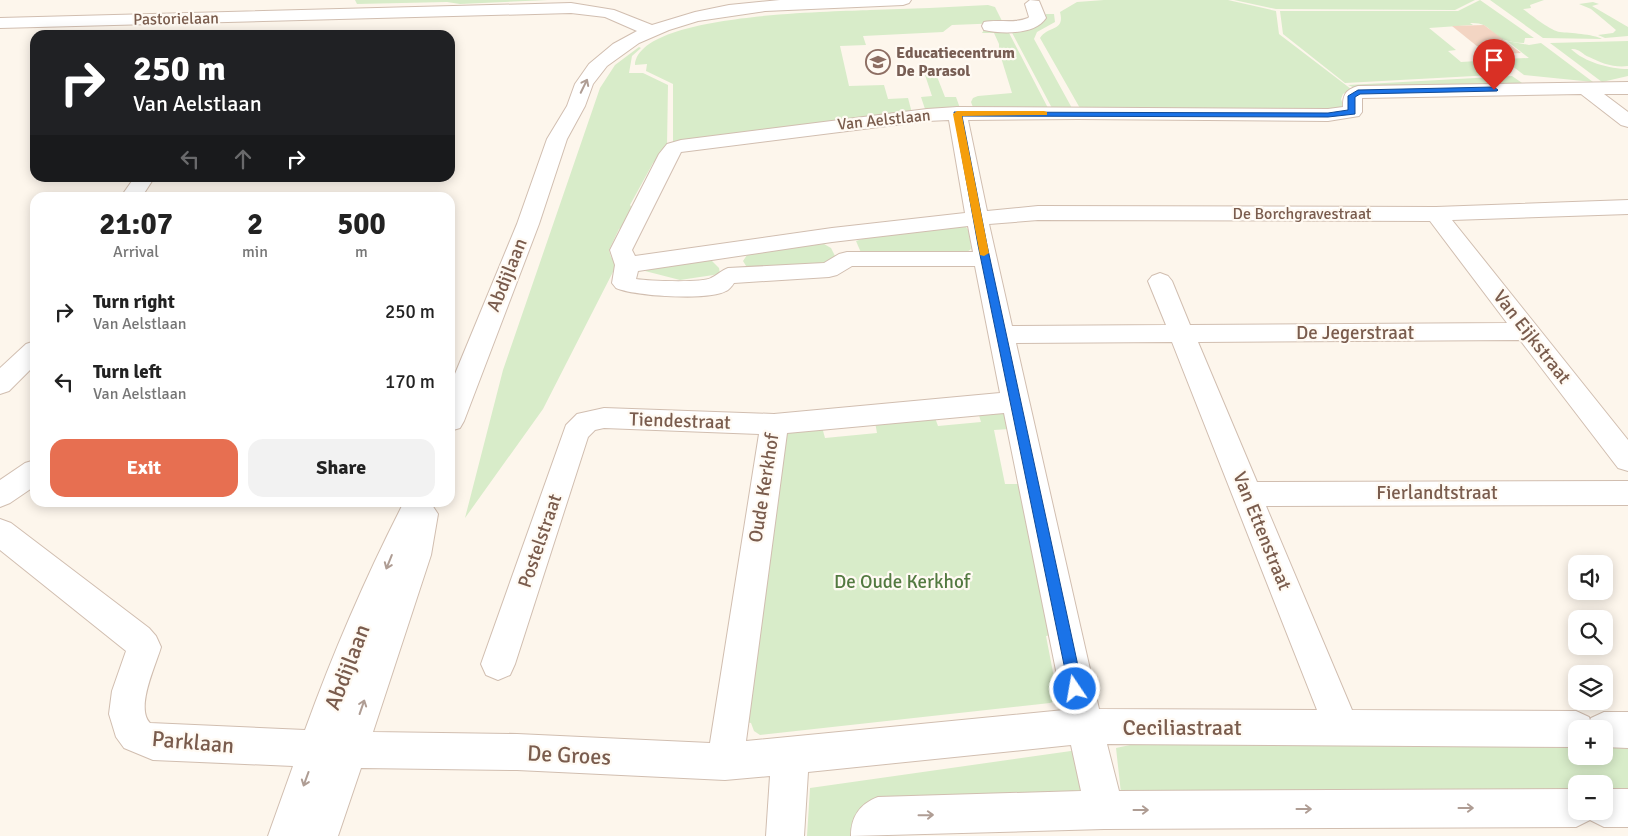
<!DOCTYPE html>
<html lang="en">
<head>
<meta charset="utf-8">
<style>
  body { margin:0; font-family:Signika,sans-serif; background:#f2f2f2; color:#222; height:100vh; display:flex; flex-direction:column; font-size:19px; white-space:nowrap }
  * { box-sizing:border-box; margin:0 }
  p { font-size:16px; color:#767676 }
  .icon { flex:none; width:28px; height:28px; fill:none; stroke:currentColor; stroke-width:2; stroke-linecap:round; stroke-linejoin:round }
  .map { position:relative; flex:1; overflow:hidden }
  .panel { position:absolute; left:30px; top:192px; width:425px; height:315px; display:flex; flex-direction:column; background:#fff; border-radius:15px; box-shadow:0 2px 12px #0003 }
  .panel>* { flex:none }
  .hud { position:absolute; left:30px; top:30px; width:425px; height:152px; border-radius:15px; box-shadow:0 2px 12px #0003; background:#202124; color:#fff; overflow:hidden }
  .buttons { position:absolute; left:1568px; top:555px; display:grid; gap:10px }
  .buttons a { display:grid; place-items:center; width:45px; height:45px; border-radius:10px; background:#fff; box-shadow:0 2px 12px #0003; font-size:25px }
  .pin { position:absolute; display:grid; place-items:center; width:42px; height:42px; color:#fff; margin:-51px -21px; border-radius:50% 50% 50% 0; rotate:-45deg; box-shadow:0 0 5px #0007 }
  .pin .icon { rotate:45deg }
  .me { position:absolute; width:55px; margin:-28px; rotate:348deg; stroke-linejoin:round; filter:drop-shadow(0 0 4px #0008) }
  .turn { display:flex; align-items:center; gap:18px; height:105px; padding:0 20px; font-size:22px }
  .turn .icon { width:65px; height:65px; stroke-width:2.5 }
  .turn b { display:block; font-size:35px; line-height:42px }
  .lanes { display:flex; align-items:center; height:48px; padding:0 20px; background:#0003; justify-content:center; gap:25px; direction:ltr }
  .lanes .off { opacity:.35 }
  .eta { display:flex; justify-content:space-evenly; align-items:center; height:85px; text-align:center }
  .eta b { font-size:30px; font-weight:800; line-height:35px }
  .cta { display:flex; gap:10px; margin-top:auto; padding:10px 20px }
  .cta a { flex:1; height:58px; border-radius:15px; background:#e76f51; color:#fff; font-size:20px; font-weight:800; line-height:58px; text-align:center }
  .cta a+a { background:#f2f2f2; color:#222 }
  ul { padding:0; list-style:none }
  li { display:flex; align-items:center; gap:15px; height:70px; padding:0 20px }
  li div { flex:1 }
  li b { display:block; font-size:19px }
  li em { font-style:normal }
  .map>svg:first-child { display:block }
  .green { fill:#d8ecc9 }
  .building { fill:#f3d5c3 }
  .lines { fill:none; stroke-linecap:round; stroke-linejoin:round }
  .minor-casing { stroke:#d1beb0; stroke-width:2 }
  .minor { fill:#fff; fill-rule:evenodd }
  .oneway { stroke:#af9d94 }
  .route { fill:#1a73e8; stroke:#114b97 }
  .slow { fill:#f59e0b }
  .labels { text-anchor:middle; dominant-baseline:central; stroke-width:4.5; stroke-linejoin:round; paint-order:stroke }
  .far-street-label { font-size:16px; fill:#7a5c4d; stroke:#fffaf3 }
  .far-education-label { font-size:16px; font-weight:bold; fill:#785e54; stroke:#fffaf3; text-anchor:start }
  .street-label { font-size:19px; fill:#7a5c4d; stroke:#fffaf3 }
  .park-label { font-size:19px; fill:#537a41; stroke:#fffaf3 }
  .near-street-label { font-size:22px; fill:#7a5c4d; stroke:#fffaf3 }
</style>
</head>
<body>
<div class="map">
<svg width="1628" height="836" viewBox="0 0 1628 836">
  <rect width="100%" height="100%" fill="#fdf6ec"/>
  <g class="green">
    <path d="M355 0H548L460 4 447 2 357 4Z"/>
    <path d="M1104 0H1228L1276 11 1279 34 1351 89 1343 94 1341 99 1344 107 1338 109 1081 110 1040 38C1049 25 1065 32 1060 12L1077 2Z"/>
    <path d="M1234 0H1475L1455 10 1276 9Z"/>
    <path d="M1480 0 1534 38H1525L1524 43C1517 43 1511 42 1505 40 1489 35 1492 22 1470 23L1473 25 1429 28 1456 50 1448 51 1461 62 1494 60 1511 74 1345 83 1283 34 1280 11H1458Z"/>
    <path d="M1490 0H1544L1530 5 1531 8 1523 9C1531 15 1551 31 1560 32 1570 33 1593 34 1602 39L1543 38Z"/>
    <path d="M1593 2 1599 4 1592 6 1628 27V36L1605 38 1598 35 1613 33 1616 30 1591 9 1579 4Z"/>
    <path d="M988 5 995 7 1003 23 952 25 943 32 863 36 866 45 840 46 849 86 884 85 888 99 908 98 912 113 673 144V84L646 71 647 64 635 65C638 13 831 12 870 10 910 9 949 7 988 5Z"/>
    <path d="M1046 14H1054L1055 22 1037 32 1034 39 1073 110H1053L1009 27 1042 22Z"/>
    <path d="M1006 27 1049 110H974L971 102 973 98 978 96 1012 93 999 51V44L994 33H982L984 30Z"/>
    <path d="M1507 41 1529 45 1541 43 1593 82 1524 75 1503 59 1529 58Z"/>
    <path d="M1628 41V66C1614 68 1601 63 1589 57 1582 54 1579 48 1571 49 1584 62 1610 69 1628 69V76L1602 82 1550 43Z"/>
    <path d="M639 47 641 48 632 56 629 73H643L668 85 667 146 660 159 653 163 630 205 633 210 625 226 619 229 609 250 611 257 619 265 616 266 543 409 465 518 503 370 600 88 615 65Z"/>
    <path d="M936 74 945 97H956L961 111 926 112 921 97 932 96 925 75Z"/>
    <path d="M1512 76 1525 85 1510 83 1427 87 1419 85 1355 88 1348 85Z"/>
    <path d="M965 226 969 231 971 249 967 252 862 255 856 241 874 235Z"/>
    <path d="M824 244 831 248 838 262 748 269 743 261 747 255 763 251Z"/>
    <path d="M711 260 719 268 720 274 680 280 645 271 648 268Z"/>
    <path d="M978 412H1001L1005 415 1009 429 994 430 1005 484H1020L1054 635 1046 636 1057 693 1055 701 1050 703 760 735 754 731 751 723 746 722 787 431 822 427 825 438 877 433 875 422 934 415 938 426 981 422Z"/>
    <path d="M1604 742H1628V791L1604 792V784H1576V792L1136 796 1121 793 1116 748 1130 745 1576 743V756H1604Z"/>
    <path d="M1078 750 1086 798 863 831V836H807L810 788Z"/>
  </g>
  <path class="building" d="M1484 25 1521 53 1488 55 1452 26Z"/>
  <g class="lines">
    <defs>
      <g id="minor">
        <path d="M780 0H911L909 3 903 5 765 11 698 21 669 30 639 43 607 66 593 84 585 106 567 139 539 224 464 421 460 428 450 431V386L517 224 547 139 567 106 575 84 589 64 613 44 637 31 605 17 571 13 0 28V18L571 3 614 10 652 25 695 12 729 5Z"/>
        <path d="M1030 0 1039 1 1046 18C1035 35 1002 34 984 30L982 26 984 22C999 19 1014 24 1028 18L1029 17 1025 4Z"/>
        <path d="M1628 82V94H1604L1628 112V127L1621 125 1581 94 1362 98V112L1359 116 1328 121 1078 119 968 120 987 211 1038 206 1436 207 1628 200V214L1452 220 1628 440V471L1618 468 1520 340 1198 342 1257 482 1628 481V505L1266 506 1352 710 1576 711 1589 717 1590 720 1591 718 1604 712H1628V748L1604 747V729H1576V747L1107 744 1119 791 1576 789V811H1604V789H1628V827H1604L1590 820 1576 827 1104 829 851 836C851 816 860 804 878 797L1081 791 1071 745 808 772 804 836H766L770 776 725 780 517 770 361 768 338 836H268L293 766 153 760 124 748 116 737 109 714 112 691 126 651 0 550V519L11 523 149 628 156 636 161 647C156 665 135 708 150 723L305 730C333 653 366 576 404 502H434L432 505 438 514 431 555 373 732 517 734 710 743 759 434 604 428 595 430 588 437 515 664 510 675 498 680 486 675 481 664 566 425 577 414 604 408 774 414 1000 393 975 266H852L837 275 829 277 734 283C732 286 729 290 726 291 709 301 634 296 616 288L612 283 615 265 610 250 659 154 667 144 681 140 927 109 957 107 1328 109 1343 107C1343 95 1345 90 1358 86ZM949 120 965 213 832 228 635 256 632 250 681 152 927 121ZM1038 220 1430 221 1507 323 1190 325 1172 281 1168 276 1160 273 1152 276 1148 281 1166 325 1012 326 989 224ZM968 226 973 252H847L839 254 824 263 728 268C720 271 718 275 711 278 702 283 649 281 636 279L638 271 832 242ZM1172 342 1317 710 1099 709 1016 343ZM1004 413 1064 710 746 741 787 433Z"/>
        <path d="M134 178H154L141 198H120Z"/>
        <path d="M35 341V365L9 391 0 394V368L26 344Z"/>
        <path d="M35 460V486L10 503 0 507V480L25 463Z"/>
      </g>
    </defs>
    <use href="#minor" class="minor-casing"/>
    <use href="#minor" class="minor"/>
  </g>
  <defs><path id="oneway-shaft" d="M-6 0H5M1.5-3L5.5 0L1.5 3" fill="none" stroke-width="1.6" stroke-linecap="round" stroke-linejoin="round" transform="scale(1.25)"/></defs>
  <g class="oneway">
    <use href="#oneway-shaft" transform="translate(584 86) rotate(-64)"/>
    <use href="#oneway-shaft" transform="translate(389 562) rotate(112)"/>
    <use href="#oneway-shaft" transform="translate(362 707) rotate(-71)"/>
    <use href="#oneway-shaft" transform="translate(306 779) rotate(110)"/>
    <use href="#oneway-shaft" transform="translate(1466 808)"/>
    <use href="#oneway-shaft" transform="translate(1304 809)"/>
    <use href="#oneway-shaft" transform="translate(1141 810)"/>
    <use href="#oneway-shaft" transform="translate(926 815) rotate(-1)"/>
  </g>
  <path class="route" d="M1494 87 1498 90 1497 91 1360 94 1355 97V114L1328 117 962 116 987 245 1083 689 1080 694 1075 696 1070 694 978 245 954 112 1328 113 1348 110V96L1358 90Z"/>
  <path class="slow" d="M1044 111 1047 112V115L962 116 989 253 984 256 980 255 953 114 957 111Z"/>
  <defs>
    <symbol id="school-ring" viewBox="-11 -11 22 22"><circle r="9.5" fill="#fffaf3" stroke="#8d6e63" stroke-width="1.5"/><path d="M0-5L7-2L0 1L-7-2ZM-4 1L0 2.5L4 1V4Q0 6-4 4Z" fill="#8d6e63"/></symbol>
  </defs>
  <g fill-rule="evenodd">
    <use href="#school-ring" x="864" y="48" width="28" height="28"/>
  </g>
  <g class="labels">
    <g class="far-street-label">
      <text transform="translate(176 19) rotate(-1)">Pastorielaan</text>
      <text transform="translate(884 120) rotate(-6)">Van Aelstlaan</text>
      <text x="1302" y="214">De Borchgravestraat</text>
    </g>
    <g class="far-education-label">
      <text x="896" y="53">Educatiecentrum<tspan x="896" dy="18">De Parasol</tspan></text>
    </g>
    <g class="street-label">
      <text transform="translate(507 275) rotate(-68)">Abdijlaan</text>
      <text x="1355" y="333">De Jegerstraat</text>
      <text transform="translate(1532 337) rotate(52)">Van Eijkstraat</text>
      <text transform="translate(680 421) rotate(2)">Tiendestraat</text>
      <text transform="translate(764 488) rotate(-81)">Oude Kerkhof</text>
      <text x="1437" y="493">Fierlandtstraat</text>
      <text transform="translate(1262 531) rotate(68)">Van Ettenstraat</text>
      <text transform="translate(540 541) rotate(-71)">Postelstraat</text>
    </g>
    <g class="park-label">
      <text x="902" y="582">De Oude Kerkhof</text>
    </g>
    <g class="near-street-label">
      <text transform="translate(347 667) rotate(-69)">Abdijlaan</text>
      <text x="1182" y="727">Ceciliastraat</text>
      <text transform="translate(193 742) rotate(5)">Parklaan</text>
      <text transform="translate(569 755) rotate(3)">De Groes</text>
    </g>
  </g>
</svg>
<div class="buttons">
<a><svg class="icon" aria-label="sound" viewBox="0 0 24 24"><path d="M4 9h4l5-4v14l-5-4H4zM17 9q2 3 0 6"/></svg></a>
<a><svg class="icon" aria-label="search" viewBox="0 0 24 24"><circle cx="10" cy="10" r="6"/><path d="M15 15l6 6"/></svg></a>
<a><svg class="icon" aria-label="layers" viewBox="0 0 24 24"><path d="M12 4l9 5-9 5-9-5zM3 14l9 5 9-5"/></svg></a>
<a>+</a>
<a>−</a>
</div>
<div class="pin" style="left:1494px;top:90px;background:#d93025"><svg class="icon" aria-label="arrive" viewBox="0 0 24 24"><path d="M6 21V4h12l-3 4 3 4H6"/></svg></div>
<svg class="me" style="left:1075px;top:689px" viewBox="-20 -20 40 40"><circle r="17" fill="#1a73e8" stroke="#fff" stroke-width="3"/><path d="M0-11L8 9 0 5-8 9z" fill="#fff"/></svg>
<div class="hud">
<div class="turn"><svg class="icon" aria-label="right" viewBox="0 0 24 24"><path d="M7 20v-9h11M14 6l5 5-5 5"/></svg><div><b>250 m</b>Van Aelstlaan</div></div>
<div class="lanes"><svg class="icon off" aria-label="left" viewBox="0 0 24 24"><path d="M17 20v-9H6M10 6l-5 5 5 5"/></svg><svg class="icon off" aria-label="ahead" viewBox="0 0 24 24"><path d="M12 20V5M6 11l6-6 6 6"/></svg><svg class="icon" aria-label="right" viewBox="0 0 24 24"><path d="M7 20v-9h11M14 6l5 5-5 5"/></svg></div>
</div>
<section class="panel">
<div class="eta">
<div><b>21:07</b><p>Arrival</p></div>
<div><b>2</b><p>min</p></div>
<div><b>500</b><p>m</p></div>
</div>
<ul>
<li><svg class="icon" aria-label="right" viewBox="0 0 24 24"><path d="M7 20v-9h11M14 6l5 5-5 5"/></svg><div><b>Turn right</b><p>Van Aelstlaan</p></div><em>250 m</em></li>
<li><svg class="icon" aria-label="left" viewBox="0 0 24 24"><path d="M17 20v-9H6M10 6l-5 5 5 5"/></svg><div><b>Turn left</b><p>Van Aelstlaan</p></div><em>170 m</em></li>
</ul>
<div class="cta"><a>Exit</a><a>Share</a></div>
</section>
</div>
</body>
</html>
